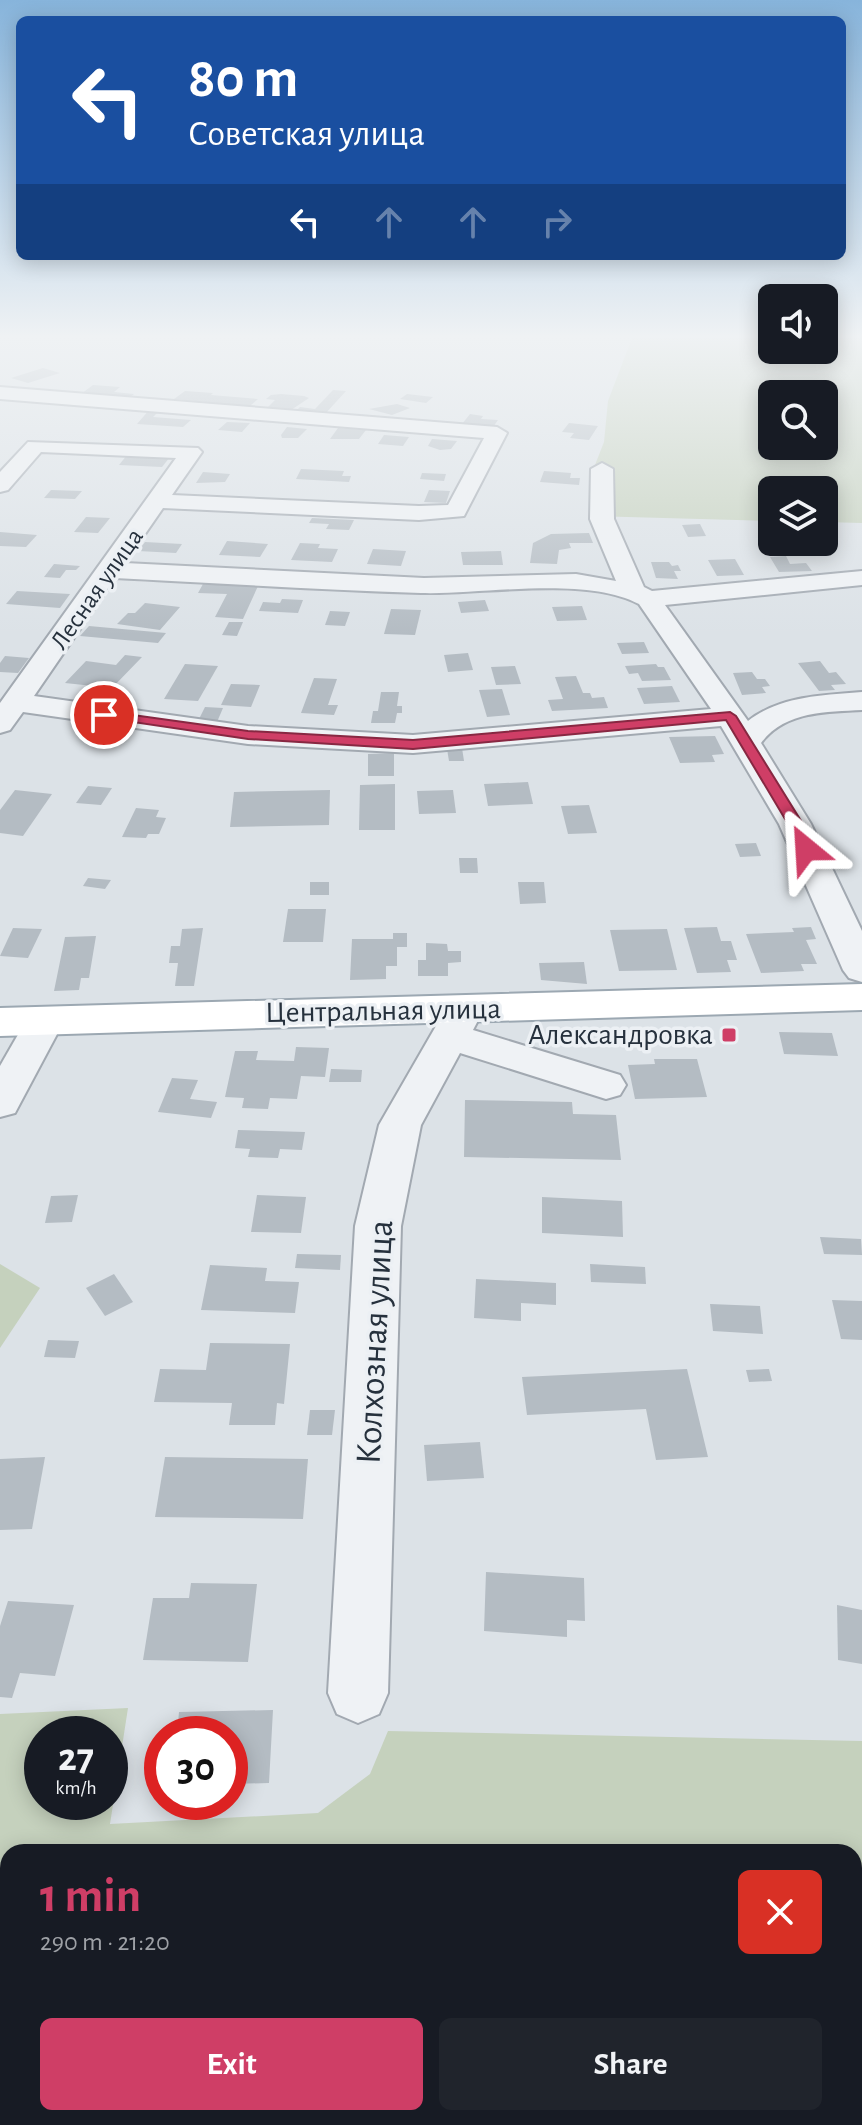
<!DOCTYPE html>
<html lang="en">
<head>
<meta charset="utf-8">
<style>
  body { margin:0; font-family:"Alegreya Sans",sans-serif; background:#20242c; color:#f1f3f6; height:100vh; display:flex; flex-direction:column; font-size:30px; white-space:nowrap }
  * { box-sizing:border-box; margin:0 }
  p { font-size:26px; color:#9ea1a6 }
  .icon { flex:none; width:44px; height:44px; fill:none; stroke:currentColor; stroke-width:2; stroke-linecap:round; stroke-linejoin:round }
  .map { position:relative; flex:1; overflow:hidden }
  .drawer { position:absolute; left:0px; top:1844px; width:862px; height:282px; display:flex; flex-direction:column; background:#171b24; border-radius:24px 24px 0 0; box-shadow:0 4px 20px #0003 }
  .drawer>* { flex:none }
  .guide { position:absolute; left:16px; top:16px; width:830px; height:244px; border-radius:12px; box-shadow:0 4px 20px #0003; background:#1a4fa0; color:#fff; overflow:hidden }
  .buttons { position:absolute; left:758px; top:284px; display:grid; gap:16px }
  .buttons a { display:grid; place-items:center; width:80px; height:80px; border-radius:12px; background:#171b24; box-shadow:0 4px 20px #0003; font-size:40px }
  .speed { position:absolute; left:24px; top:1716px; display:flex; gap:16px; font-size:40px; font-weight:700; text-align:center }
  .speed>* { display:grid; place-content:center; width:104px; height:104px; border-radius:50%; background:#171b24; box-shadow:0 4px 20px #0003; line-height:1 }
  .speed small { font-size:20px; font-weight:400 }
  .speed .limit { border:12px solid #d22; background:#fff; color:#111 }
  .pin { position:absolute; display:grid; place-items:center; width:68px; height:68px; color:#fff; margin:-34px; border:4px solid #fff; border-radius:50%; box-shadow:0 2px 8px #0007 }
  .me { position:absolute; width:88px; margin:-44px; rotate:333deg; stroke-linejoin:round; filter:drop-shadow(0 0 6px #0008) }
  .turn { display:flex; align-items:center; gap:28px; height:168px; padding:0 40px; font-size:36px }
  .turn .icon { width:104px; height:104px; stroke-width:2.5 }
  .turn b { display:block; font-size:56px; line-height:68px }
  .lanes { display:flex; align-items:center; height:76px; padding:0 40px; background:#0003; justify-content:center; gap:40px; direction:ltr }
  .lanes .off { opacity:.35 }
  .round { display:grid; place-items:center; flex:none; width:84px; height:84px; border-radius:12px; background:#20242c }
  .overview { display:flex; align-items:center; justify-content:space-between; height:136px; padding:0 40px }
  h1 { font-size:48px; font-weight:700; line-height:60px; color:#cf3e66 }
  .button { display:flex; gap:16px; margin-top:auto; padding:16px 40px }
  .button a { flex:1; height:92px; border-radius:12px; background:#cf3e66; color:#fff; font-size:32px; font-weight:700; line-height:92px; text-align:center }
  .button a+a { background:#20242c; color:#f1f3f6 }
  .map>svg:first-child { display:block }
  .green { fill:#c5d1bd; fill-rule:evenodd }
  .building { fill:#b4bcc3 }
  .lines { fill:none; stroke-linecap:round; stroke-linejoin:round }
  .minor-casing { stroke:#a2a9b1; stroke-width:4 }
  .major-casing { stroke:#9ca8b2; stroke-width:4 }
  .minor { fill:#eff2f5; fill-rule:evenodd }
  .major { fill:#fff; fill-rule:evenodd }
  .route { fill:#cf3e66; stroke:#872842; stroke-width:2 }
  .poi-dot { fill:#cf3e66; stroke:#ecf0f4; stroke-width:3 }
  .labels { text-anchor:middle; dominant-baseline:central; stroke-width:7; stroke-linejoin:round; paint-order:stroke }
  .far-street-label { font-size:26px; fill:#26313d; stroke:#ecf0f4 }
  .street-label { font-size:30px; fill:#26313d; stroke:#ecf0f4 }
  .poi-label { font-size:30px; fill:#26313d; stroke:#ecf0f4; text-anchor:end }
  .near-street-label { font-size:36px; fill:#26313d; stroke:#ecf0f4 }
</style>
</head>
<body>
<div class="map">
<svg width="862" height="2125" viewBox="0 0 862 2125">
  <rect width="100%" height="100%" fill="#dce2e7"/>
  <g class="green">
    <path d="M632 338H772V350H824V338H862V523L824 522V490H772V521L591 516 595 465 604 442 608 401ZM772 394H824V446H772Z"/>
    <path d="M0 1264 40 1288 0 1348Z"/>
    <path d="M128 1708 110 1824 318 1813 370 1774 388 1731 862 1741V2125H0V1714ZM110 1734V1802H42V1734ZM8 1852H854V2118H8Z"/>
  </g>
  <g class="building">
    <path d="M43 368 60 373 28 383 11 378Z"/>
    <path d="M93 385 120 387 114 392 134 394 129 398 81 394Z"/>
    <path d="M333 390 346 391 325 414 296 411 300 407 315 409Z"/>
    <path d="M185 391 213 393 211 395 258 399 250 406 174 399Z"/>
    <path d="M281 394 304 396 309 398 291 410 267 408 275 400 266 399 271 395Z"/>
    <path d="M407 394 433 397 426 403 400 399Z"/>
    <path d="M397 404 410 408 392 415 369 409Z"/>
    <path d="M150 409 160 410 153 417 191 420 183 427 137 424Z"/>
    <path d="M470 414 483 416 481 419 498 420 493 427 462 424Z"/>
    <path d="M227 422 250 423 242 432 218 430Z"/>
    <path d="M569 423 598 426 589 440 570 438 574 433 562 432Z"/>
    <path d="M287 427 307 429 298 438H282L281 435Z"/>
    <path d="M338 428 366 430 359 439H330Z"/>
    <path d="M384 435 409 437 403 446 378 444Z"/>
    <path d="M432 439 457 441 451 449 440 450 428 446Z"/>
    <path d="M127 455 170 457 162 467 119 465Z"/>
    <path d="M301 469 344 471 342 476H351L349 482 296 479Z"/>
    <path d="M544 471 571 473 570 478H580L579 485 540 482Z"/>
    <path d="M203 472 230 474 225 482 196 483Z"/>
    <path d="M422 473 446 474 444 481 420 479Z"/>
    <path d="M51 490 82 491 75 499 44 498Z"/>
    <path d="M429 490 450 491 446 503 424 502Z"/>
    <path d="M86 517 110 518 98 533 74 532Z"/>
    <path d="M312 518 354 520 349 530 326 529 329 524 309 523Z"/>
    <path d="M700 524 706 536 688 537 682 525Z"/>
    <path d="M0 532 37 535 26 547 0 546Z"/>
    <path d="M589 533 593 543H569L571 548 559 550 557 564 530 563 533 543 551 534Z"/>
    <path d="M227 541 268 544 260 557 219 555Z"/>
    <path d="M145 542 182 544 176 553 138 551Z"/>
    <path d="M300 543 320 544 318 548 338 549 332 562 291 560Z"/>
    <path d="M373 549 406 551 401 566 367 564Z"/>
    <path d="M501 551 503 565H463L461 552Z"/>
    <path d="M786 556 790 564 806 563 812 571 779 572 770 557Z"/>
    <path d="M735 559 744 575 717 576 708 560Z"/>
    <path d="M651 562H669L672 566 678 565 681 571H674L678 579 656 578Z"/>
    <path d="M54 564 80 566 76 570H66L60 578 44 577Z"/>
    <path d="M203 584 258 586 243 619 215 617 227 594 198 593Z"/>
    <path d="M17 591 70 594 60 608 6 604Z"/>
    <path d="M282 599 303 600 298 613 259 611 263 602 280 603Z"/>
    <path d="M485 600 489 611 461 613 458 602Z"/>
    <path d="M145 603 180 607 160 630 117 624 128 613H135Z"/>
    <path d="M582 606 587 620 557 621 552 607Z"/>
    <path d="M391 609 421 610 415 635 384 634Z"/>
    <path d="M330 611 350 612 345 626 325 625Z"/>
    <path d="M229 622H243L237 636 222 635Z"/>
    <path d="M89 626 166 633 158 643 80 636Z"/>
    <path d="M644 642 649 653 622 654 617 643Z"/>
    <path d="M468 653 473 670 448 672 444 655Z"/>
    <path d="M125 655 142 657 112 688 65 683 86 661 116 665Z"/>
    <path d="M5 656 29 658 18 673 0 672V663Z"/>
    <path d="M820 661 829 673 836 672 846 684 831 685 835 690 819 691 798 663Z"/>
    <path d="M185 664 218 666 198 701 164 699Z"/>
    <path d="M656 664 658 667H664L671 680 642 681 638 673 629 674 625 666Z"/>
    <path d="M515 666 521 684 496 685 491 667Z"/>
    <path d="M752 672 757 679H765L770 686 762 687 766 693 742 695 733 673Z"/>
    <path d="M576 676 583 693H590L592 698 604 697 608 708 552 711 548 700 563 699 555 677Z"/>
    <path d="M314 678 337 679 328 705H338L334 715 301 713Z"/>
    <path d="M231 684 260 685 251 707 221 705Z"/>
    <path d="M672 686 680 702 644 704 637 688Z"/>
    <path d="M502 689 510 715 487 717 479 690Z"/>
    <path d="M111 691 123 693 113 704 101 703Z"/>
    <path d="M381 692H399L397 706H402V713H397L395 723H371L373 711H378Z"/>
    <path d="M205 707 223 708 217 722 198 721Z"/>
    <path d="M715 736 724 754 712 755 715 762 680 763 669 737Z"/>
    <path d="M462 748 464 761H449L447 749Z"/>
    <path d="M394 753V776H368V754Z"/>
    <path d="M528 782 533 804 488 806 484 784Z"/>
    <path d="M395 784V830H359L360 785Z"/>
    <path d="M88 786 112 788 101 805 76 803Z"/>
    <path d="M15 790 52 794 23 836 0 833V810Z"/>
    <path d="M330 790 329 825 230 827 234 792Z"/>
    <path d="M453 790 456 813 419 814 417 791Z"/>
    <path d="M589 805 597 833 568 834 561 806Z"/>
    <path d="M136 808 159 810 156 817 166 818 159 834H148L146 838 122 837Z"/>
    <path d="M756 843 761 856 740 857 735 844Z"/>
    <path d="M459 858H477L478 873H460Z"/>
    <path d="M88 878 111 880 105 889 83 886Z"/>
    <rect x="310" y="882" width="19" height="13"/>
    <path d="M518 882H544L546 903 520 904Z"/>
    <path d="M288 909H326L323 942H283Z"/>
    <path d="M717 927 721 941H731L737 960H727L731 972 697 973 684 928Z"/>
    <path d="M811 927 816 939 806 940 817 964H801L804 971 761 973 746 934 794 932 792 928Z"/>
    <path d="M13 928 42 929 28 958 0 956Z"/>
    <path d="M203 928 194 986H175L178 963H169L171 946H180L182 929Z"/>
    <path d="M667 929 677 970 619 971 610 930Z"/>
    <path d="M393 933H407V947H397V966H386V979L350 980 352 939H393Z"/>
    <path d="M96 936 89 978H81L79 990 54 991 65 937Z"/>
    <path d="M426 943 447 944 448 951H461V962L448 963V976H418V960H426Z"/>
    <path d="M584 962 587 984 541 980 539 963Z"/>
    <path d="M779 1032 832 1033 838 1056 784 1054Z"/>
    <path d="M296 1047 329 1048 325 1077 301 1076 297 1099 270 1098 268 1109 242 1108 244 1098 225 1097 235 1051H258L256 1060 294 1061Z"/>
    <path d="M654 1059H697L707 1097 635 1099 628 1065 655 1064Z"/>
    <path d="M331 1069 362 1070 361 1082H329Z"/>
    <path d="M172 1078 198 1080 190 1099 217 1102 211 1118 158 1112Z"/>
    <path d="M465 1100 572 1102 573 1114 616 1115 621 1160 464 1157Z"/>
    <path d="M238 1130 305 1132 302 1150 280 1149 278 1158 248 1157 250 1149 235 1148Z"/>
    <path d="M78 1195 72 1222 45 1223 51 1196Z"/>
    <path d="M257 1195 306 1197 301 1233 251 1232Z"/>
    <path d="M542 1197 622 1201 623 1237 542 1233Z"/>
    <path d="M820 1237 861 1239 862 1255 824 1254Z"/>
    <path d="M297 1254 341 1255 340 1270 295 1268Z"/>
    <path d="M590 1264 645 1267 646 1284 591 1282Z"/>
    <path d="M210 1265 267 1268 265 1281 299 1282 295 1313 201 1310Z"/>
    <path d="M114 1274 133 1302 105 1316 86 1288Z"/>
    <path d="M476 1279 556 1283V1305L521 1303V1321L474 1318Z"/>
    <path d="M832 1300 862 1301V1340L841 1339Z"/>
    <path d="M710 1304 760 1306 763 1334 713 1331Z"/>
    <path d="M48 1340 79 1341 75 1358 44 1357Z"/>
    <path d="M210 1343 290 1344 284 1404 277 1403 275 1425H229L232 1403 154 1402 160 1369 206 1370Z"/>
    <path d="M687 1369 708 1457 656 1460 646 1409 527 1415 522 1377Z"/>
    <path d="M769 1369 772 1381 749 1382 746 1370Z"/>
    <path d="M310 1410H335L332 1435H307Z"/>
    <path d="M480 1442 484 1478 427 1481 424 1445Z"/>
    <path d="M45 1457 32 1529 0 1530V1459Z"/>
    <path d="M165 1457 308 1459 303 1519 155 1517Z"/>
    <path d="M486 1572 584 1578 585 1621 567 1620V1637L484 1631Z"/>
    <path d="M191 1583 257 1584 248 1662 143 1660 153 1598H189Z"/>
    <path d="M8 1601 74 1605 55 1676 20 1673 12 1698 0 1697V1626Z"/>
    <path d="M837 1605 862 1610V1664L838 1660Z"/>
    <path d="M273 1710 269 1783 230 1784V1734H177L179 1712Z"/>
  </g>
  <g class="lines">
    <defs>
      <g id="minor">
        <path d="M0 387 497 427 507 433 464 516 419 520 163 508 125 563 424 578 576 574 616 581 590 519 591 469 602 463 613 469 614 519 644 587 652 591 862 571V585L665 605 748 721C780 696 823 695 862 692V710C826 712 785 711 761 743L811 824 862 931V982L849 978 843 970 779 824 721 726 413 753 248 744 23 712 10 730 0 733V703L176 458 41 452 8 490 0 492V472L28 442 198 448 202 452 172 495 419 506 448 505 484 438 0 399ZM115 578C217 583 319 590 421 593 482 595 585 575 639 604L711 709 413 735 248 726 34 696Z"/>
        <path d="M465 997 479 1000 484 1009 473 1030 620 1075 626 1085 620 1095 606 1099 460 1053 421 1125 401 1226 388 1693 379 1714 358 1723 337 1714 328 1693 355 1226 379 1125 451 1000Z"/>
        <path d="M45 1008 59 1012 64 1021 15 1113 0 1117V1066L31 1012Z"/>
      </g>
      <path id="major" d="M862 984V1010L0 1036V1008Z"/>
    </defs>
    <use href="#minor" class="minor-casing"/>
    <use href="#major" class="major-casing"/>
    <use href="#minor" class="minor"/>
    <use href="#major" class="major"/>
  </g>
  <linearGradient id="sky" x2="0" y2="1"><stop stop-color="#87b4db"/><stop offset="0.53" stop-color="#eff2f4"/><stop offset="1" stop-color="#eff2f4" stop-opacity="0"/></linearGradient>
  <rect width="862" height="635" fill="url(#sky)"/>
  <path class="route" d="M104 711 248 731 413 740 730 712 736 716 803 824 814 849 806 853 799 849 788 824 726 720 413 749 248 739 99 717V712Z"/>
  <rect class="poi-dot" x="721" y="1027" width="16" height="16" rx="4"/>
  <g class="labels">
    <g class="far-street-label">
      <text transform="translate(97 589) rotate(-55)">Лесная улица</text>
    </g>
    <g class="street-label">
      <text transform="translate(383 1011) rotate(-1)">Центральная улица</text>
    </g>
    <g class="poi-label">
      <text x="713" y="1035">Александровка</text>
    </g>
    <g class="near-street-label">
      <text transform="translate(375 1342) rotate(-87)">Колхозная улица</text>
    </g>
  </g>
</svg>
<div class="buttons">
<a><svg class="icon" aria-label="sound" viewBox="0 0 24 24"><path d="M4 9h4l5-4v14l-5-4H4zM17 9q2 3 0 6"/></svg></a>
<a><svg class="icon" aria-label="search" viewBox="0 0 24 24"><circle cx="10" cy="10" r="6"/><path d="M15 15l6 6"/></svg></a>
<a><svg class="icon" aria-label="layers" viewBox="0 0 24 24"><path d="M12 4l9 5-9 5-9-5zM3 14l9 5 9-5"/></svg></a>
</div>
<div class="speed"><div>27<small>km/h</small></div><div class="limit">30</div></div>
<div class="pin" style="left:104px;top:715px;background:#d93025"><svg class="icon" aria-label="arrive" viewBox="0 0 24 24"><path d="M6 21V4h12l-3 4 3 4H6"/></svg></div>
<svg class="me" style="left:806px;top:849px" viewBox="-20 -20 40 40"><path d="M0-17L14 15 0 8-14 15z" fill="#cf3e66" stroke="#fff" stroke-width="4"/></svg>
<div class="guide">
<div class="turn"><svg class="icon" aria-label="left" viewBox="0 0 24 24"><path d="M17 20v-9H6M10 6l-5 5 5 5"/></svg><div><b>80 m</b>Советская улица</div></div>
<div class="lanes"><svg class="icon" aria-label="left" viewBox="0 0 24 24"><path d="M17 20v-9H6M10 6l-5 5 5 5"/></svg><svg class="icon off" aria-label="ahead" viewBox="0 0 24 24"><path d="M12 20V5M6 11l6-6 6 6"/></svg><svg class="icon off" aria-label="ahead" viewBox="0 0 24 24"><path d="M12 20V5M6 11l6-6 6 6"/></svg><svg class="icon off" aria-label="right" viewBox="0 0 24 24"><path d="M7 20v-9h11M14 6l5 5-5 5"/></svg></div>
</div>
<section class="drawer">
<div class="overview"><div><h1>1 min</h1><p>290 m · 21:20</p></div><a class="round" style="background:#d93025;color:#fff"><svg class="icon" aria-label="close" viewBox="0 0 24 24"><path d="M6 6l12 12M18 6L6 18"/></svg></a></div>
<div class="button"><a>Exit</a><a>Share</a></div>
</section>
</div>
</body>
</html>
